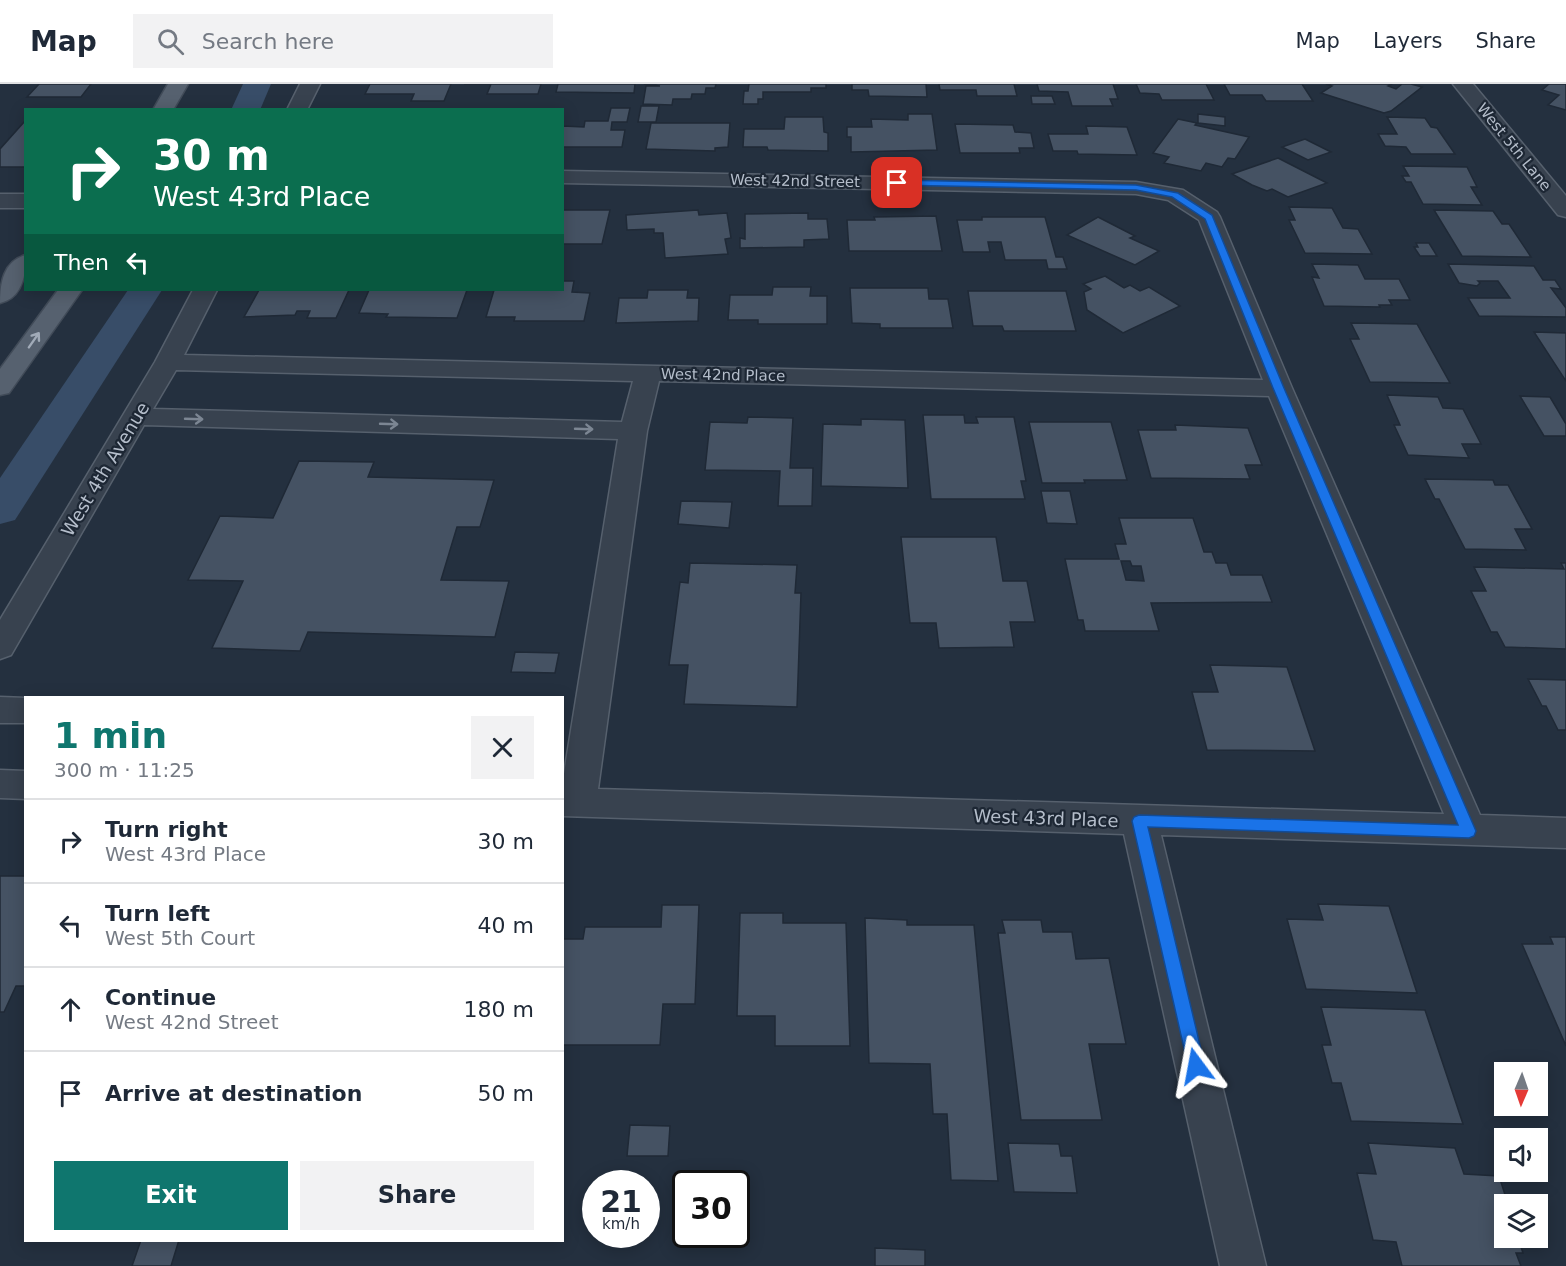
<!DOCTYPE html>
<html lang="en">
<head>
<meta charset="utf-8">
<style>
  body { margin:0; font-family:"DejaVu Sans",sans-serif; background:#f2f2f3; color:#1f2937; height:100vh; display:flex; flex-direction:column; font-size:22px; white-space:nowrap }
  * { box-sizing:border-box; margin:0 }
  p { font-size:20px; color:#747a83 }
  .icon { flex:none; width:33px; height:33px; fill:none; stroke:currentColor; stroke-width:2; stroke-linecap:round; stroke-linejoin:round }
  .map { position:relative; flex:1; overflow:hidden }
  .details { position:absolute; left:24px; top:612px; width:540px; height:546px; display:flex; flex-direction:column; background:#fff; border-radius:0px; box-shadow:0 3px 15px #0003 }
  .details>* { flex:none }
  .hud { position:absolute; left:24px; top:24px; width:540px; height:183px; border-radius:0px; box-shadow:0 3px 15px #0003; background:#0b6e4f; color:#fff; overflow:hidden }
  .needle { width:39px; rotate:182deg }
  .controls { position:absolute; left:1494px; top:978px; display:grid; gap:12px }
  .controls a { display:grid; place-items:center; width:54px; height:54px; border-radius:0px; background:#fff; box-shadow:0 3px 15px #0003; font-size:30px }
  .speed { position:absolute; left:582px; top:1086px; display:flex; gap:12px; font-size:30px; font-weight:700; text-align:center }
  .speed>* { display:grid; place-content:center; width:78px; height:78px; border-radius:50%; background:#fff; box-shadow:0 3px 15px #0003; line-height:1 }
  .speed small { font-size:15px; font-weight:400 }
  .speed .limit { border:3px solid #111; border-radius:9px; background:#fff; color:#111 }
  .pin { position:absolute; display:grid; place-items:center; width:51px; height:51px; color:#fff; margin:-26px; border-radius:12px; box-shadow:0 3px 9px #0006 }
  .me { position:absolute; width:66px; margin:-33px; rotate:347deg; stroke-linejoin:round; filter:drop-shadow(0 0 4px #0008) }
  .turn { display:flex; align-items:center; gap:21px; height:126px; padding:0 30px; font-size:27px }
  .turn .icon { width:78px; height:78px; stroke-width:2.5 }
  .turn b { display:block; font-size:42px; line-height:51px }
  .then { display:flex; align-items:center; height:57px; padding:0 30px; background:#0003; gap:12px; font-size:22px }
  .round { display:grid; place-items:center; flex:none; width:63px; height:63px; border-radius:0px; background:#f2f2f3 }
  .summary { display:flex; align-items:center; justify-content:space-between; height:102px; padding:0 30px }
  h1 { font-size:36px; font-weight:700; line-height:45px; color:#0f766e }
  .button { display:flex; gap:12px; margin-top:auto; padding:12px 30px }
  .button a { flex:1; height:69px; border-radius:0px; background:#0f766e; color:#fff; font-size:24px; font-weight:700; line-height:69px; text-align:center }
  .button a+a { background:#f2f2f3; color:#1f2937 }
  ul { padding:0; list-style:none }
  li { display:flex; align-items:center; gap:18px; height:84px; padding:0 30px; border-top:2px solid #e0e1e3 }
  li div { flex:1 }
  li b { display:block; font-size:22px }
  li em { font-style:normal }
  header { display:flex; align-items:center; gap:36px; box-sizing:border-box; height:84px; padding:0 30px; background:#fff; border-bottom:2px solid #e0e1e3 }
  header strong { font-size:28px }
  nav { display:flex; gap:33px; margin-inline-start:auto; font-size:21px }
  .search { width:420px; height:54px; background:#f2f2f3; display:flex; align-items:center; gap:15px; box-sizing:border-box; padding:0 21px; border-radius:0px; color:#747a83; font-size:22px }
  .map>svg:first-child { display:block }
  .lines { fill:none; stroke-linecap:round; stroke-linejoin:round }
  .canal { fill:#384d68; fill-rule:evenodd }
  .building { fill:#455263; stroke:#1f2936; stroke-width:1.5; fill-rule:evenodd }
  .minor-casing { stroke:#56606d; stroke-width:3 }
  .major-casing { stroke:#414b58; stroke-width:3 }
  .minor { fill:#38424f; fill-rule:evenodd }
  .major { fill:#56616f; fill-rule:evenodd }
  .oneway { stroke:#a1abb8 }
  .oneway2 { stroke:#7c8693 }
  .route { fill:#1a73e8; stroke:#114b97; stroke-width:1.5 }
  .labels { text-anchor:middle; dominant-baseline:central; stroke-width:4.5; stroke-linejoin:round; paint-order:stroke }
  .far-street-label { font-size:15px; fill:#b4bdca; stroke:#1d2734 }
  .street-label { font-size:18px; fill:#b4bdca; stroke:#1d2734 }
</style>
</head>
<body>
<header>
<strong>Map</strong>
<div class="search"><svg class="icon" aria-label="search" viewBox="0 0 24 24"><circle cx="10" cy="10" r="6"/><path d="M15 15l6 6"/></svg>Search here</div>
<nav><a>Map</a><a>Layers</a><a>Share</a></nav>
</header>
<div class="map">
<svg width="1566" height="1182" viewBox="0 0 1566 1182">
  <rect width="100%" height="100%" fill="#24303f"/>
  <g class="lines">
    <g class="canal">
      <path d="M243 0H271L260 26H231Z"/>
      <path d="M128 206H162L15 436 0 440V394Z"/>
    </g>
  </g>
  <g class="building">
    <path d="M39 0H91L81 13H27Z"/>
    <path d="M370 0H451L444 17H411L414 10H365Z"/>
    <path d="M464 0H541L538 10H487L491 0Z"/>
    <path d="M558 0H635L634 9 556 8Z"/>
    <path d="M716 0 715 4H706L705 10H692L691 15H673L672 21 643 20 646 2H660L644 0Z"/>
    <path d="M749 0H826V4H811V8H763V15H758V20H743L744 7H748Z"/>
    <path d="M852 0H926L927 13 869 12 868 6H852Z"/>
    <path d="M939 0H1014L1017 12H977L976 6H940Z"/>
    <path d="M1037 0H1113L1118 15H1110L1113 22H1072L1068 8 1039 7Z"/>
    <path d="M1136 0H1206L1214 16H1162L1159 10 1140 9Z"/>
    <path d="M1224 0H1302L1313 17H1266L1262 11H1230Z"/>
    <path d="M1326 0H1392L1388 2 1396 5 1402 0H1411L1422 3 1391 27 1384 29 1321 9 1332 2Z"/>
    <path d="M1549 0H1566V26L1548 21 1559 11 1542 6Z"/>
    <path d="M1031 12H1052L1055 20H1032Z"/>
    <path d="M641 22H659L656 38H638Z"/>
    <path d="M611 24H630L627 38H612L611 46H625L622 63H563L562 42 584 43 585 37H608Z"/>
    <path d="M908 30H932L937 66 851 68V53H847V43H872L871 35 908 36Z"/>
    <path d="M1198 30 1225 33V42L1198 39Z"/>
    <path d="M785 33H823L824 48 828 49V67L768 66 767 63H743L744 45H784Z"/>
    <path d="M1387 33 1425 34 1431 43 1437 44 1455 70H1411L1406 63 1385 62 1378 50H1397Z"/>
    <path d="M1178 35 1197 39 1195 41 1249 53 1235 75 1228 74 1222 83 1206 79 1201 87 1164 79 1169 73 1153 69Z"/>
    <path d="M25 37 26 83H0V65Z"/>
    <path d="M651 39H730L728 63 715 64V67L646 65Z"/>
    <path d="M955 40 1013 41 1015 48 1031 49 1034 64H1019L1020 69H960Z"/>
    <path d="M1086 42 1127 43 1137 71 1078 70 1077 67H1053L1048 50H1088Z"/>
    <path d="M1305 55 1331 68 1308 76 1282 63Z"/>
    <path d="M1278 74 1327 99 1288 113 1272 105 1267 107 1252 101 1232 90Z"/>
    <path d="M1403 82 1467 83 1477 103H1471L1482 121 1423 120 1411 98H1406L1402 92H1409Z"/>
    <path d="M1289 123 1332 124 1343 144 1358 145 1372 170 1305 169 1289 136H1295Z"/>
    <path d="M562 126H610L602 160H562Z"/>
    <path d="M698 126 699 131 727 129 731 154 725 155 728 170 665 174 663 149H654V145L627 146 626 131Z"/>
    <path d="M1434 126 1493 127 1502 140H1509L1531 173 1462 172Z"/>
    <path d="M808 129V135H827L829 155 804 156V163L740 164V154L745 155V130Z"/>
    <path d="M936 132 942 167H849L847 136H875L874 133Z"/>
    <path d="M982 133H1045L1056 173H1063L1067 185H1048L1046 176H1005L1001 158H988L990 168H963L957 136H982Z"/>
    <path d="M1098 133 1135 152 1130 154 1159 167 1135 181 1067 151Z"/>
    <path d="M1416 159H1429L1437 172H1420L1414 163H1418Z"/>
    <path d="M1312 180 1358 181 1365 195H1399L1410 216H1389L1392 221H1379L1380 223 1324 222 1312 193 1319 194Z"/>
    <path d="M1448 180 1534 182 1543 196H1555L1561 205 1551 204 1566 224V233L1479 232 1468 214H1510L1498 197H1478L1480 199 1477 202 1459 199Z"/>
    <path d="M1105 192 1124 204 1130 201 1140 207 1149 203 1180 222 1123 249 1087 226 1084 208 1091 205 1083 200Z"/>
    <path d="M562 197H574L572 208 590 209 584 237H514L515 233H486L494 206H562Z"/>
    <path d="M773 203H811L810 212H827V240H758V236H728L730 211H772Z"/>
    <path d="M850 204H928L929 215H948L953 244H880V240L852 239Z"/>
    <path d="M259 206H349L336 234H307L310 227H297L295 231 244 233Z"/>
    <path d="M369 206H467L457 234 386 233 388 230 359 229Z"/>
    <path d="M648 206H688L687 214H699L698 237 616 239 619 214H647Z"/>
    <path d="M968 207H1066L1076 247H1004L1002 242H973Z"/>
    <path d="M1351 239 1417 240 1450 299 1370 298 1350 255H1359Z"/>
    <path d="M1534 248 1566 249V297Z"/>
    <path d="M1387 311 1438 313 1443 324 1463 325 1481 360H1462L1469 374 1408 371 1394 341H1400Z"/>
    <path d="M1520 312 1550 313 1566 340V352H1544Z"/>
    <path d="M923 331H964L965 339H978L976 333H1014L1026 397H1021L1025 415H931Z"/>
    <path d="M748 333 793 334 790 384H813L812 422H778L780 387 705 386 710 338 747 339Z"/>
    <path d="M861 335 905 336 908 404 821 402 823 340 861 341Z"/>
    <path d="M1029 338H1111L1127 396H1084L1085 399H1042Z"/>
    <path d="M1175 341 1248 344 1262 381H1245L1250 395 1151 394 1138 346H1176Z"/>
    <path d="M299 377 374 378 368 393 494 396 480 443H457L441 496 509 497 495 553 308 548 300 567 212 564 243 497 188 496 220 432 273 434Z"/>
    <path d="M1425 395 1493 396 1495 401H1508L1532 445H1515L1526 466 1465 465 1439 415H1435Z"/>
    <path d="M1041 407H1070L1077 440 1047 439Z"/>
    <path d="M681 417 732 418 729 444 678 440Z"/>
    <path d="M1119 434H1193L1204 468H1212L1216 479H1227L1231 491H1262L1272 518 1151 519 1159 547H1085L1083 536H1078L1065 475H1119L1115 460H1126ZM1121 477H1130L1132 482H1141L1144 497 1126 496Z"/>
    <path d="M901 453H996L1003 497H1027L1035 538H1010L1014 563 939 564 936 539H910Z"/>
    <path d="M690 479 797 481 795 509H801L797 623 684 620 688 581H669L680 498 688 499Z"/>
    <path d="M1561 479H1566V565L1505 563 1497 548H1491L1471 507H1486L1474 483 1564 485Z"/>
    <path d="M515 568 559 569 555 589 511 588Z"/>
    <path d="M1210 581 1287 583 1315 667 1207 666 1192 608H1218Z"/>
    <path d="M1528 595 1566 596V646H1558L1546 622H1542Z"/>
    <path d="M0 792H26V902H16L4 928H0Z"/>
    <path d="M1318 820 1389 822 1417 909 1306 905 1287 835 1323 836Z"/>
    <path d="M662 821H699L695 920H663L660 961H562V855H583L585 843H661Z"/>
    <path d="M740 829H783V839H846L850 962H775V932H737Z"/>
    <path d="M865 834 907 836V841H974L998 1097 951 1096 947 1030H933L930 980 869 979Z"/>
    <path d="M1002 836H1041L1043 848H1072L1076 875 1109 874 1126 960H1089L1102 1036H1021L998 849H1005Z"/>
    <path d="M1550 853H1566V962L1522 860H1553Z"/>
    <path d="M1321 923 1425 926 1463 1040 1351 1037 1341 999H1332L1322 961H1331Z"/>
    <path d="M630 1041 670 1042 668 1072H627Z"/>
    <path d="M1008 1059 1059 1060 1061 1072H1072L1077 1109 1014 1108Z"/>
    <path d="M1368 1059 1455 1064 1464 1090 1499 1092 1508 1120H1504V1154H1518L1523 1169H1516L1521 1182H1402L1396 1158 1373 1156 1357 1089 1376 1090Z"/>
    <path d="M141 1156H179L171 1182H132Z"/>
    <path d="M875 1164 925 1166V1182H875Z"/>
  </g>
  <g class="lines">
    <defs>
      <g id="minor">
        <path d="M300 0H320L307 26H287Z"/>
        <path d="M1453 0H1473L1566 112V133L1558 131Z"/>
        <path d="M562 87 1136 98 1183 106 1217 128 1220 133 1292 304 1480 731 1566 734V764L1161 751 1266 1182H1220L1124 750 562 732V702L618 355 144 341 11 571 0 575V536L155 278 193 206H217L184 271 1263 296 1199 136 1168 116 1136 110 562 99ZM176 286 633 297 622 338 153 325ZM659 297 1269 312 1444 730 598 705 647 347Z"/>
        <rect x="0" y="110" width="26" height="14"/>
        <path d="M0 613 27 614 26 639H0Z"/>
        <path d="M0 686 26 687V715L0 714Z"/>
      </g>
      <g id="major">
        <path d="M168 0H188L173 26H153Z"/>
        <path d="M26 171C26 191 22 214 0 219 0 200 3 177 26 171Z"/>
        <path d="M58 206H82L9 309 0 311V285Z"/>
      </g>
    </defs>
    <use href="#minor" class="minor-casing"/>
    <use href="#major" class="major-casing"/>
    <use href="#minor" class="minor"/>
    <use href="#major" class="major"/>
  </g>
  <defs><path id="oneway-shaft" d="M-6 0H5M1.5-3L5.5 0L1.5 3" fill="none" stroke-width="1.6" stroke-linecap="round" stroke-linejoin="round" transform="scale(1.5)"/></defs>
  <use class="oneway" href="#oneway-shaft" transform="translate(34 256) rotate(-55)"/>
  <g class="oneway2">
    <use href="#oneway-shaft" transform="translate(194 335) rotate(2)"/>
    <use href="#oneway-shaft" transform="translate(389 340) rotate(2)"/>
    <use href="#oneway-shaft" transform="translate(584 345) rotate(2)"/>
  </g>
  <path class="route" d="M897 96 1136 101 1178 109 1212 131 1284 304 1476 747 1474 752 1469 754 1148 743 1205 982 1203 987 1196 990 1190 987 1188 982 1132 737 1134 733 1139 731 1458 741 1273 304 1205 135 1172 113 1136 106 894 101V97Z"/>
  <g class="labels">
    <g class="far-street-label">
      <text transform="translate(1514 63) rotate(51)">West 5th Lane</text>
      <text transform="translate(795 97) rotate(1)">West 42nd Street</text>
      <text transform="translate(723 291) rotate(1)">West 42nd Place</text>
    </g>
    <g class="street-label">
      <text transform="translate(105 385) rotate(-59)">West 4th Avenue</text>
      <text transform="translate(1046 734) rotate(2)">West 43rd Place</text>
    </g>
  </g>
</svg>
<div class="controls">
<a><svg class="needle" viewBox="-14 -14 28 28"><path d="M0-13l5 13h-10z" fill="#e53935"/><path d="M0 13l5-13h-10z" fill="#747a83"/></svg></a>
<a><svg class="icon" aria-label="sound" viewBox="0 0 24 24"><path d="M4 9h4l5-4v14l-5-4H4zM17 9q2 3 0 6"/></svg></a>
<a><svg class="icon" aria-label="layers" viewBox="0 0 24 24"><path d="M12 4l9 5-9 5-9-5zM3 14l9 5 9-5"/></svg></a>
</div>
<div class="speed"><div>21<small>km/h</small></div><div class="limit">30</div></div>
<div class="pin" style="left:897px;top:99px;background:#d93025"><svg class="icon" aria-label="arrive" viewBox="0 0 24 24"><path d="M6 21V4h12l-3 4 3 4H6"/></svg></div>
<svg class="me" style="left:1196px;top:982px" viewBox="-20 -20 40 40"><path d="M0-17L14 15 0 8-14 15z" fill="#1a73e8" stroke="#fff" stroke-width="4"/></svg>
<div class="hud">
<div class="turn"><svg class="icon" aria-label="right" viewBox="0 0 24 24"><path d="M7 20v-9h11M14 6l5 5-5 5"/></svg><div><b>30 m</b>West 43rd Place</div></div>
<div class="then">Then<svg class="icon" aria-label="left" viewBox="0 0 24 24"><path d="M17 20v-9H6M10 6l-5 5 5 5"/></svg></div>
</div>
<section class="details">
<div class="summary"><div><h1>1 min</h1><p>300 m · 11:25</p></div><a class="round"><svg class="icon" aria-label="close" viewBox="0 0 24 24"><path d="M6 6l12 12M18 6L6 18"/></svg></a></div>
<ul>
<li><svg class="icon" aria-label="right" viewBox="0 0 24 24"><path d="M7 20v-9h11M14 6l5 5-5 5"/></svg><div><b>Turn right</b><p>West 43rd Place</p></div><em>30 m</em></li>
<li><svg class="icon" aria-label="left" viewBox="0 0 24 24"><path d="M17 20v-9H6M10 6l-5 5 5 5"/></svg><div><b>Turn left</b><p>West 5th Court</p></div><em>40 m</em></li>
<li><svg class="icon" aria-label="ahead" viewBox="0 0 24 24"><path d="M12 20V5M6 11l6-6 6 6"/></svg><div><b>Continue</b><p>West 42nd Street</p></div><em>180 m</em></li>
<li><svg class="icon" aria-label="arrive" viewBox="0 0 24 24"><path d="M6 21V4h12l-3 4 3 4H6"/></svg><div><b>Arrive at destination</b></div><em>50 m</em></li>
</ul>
<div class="button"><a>Exit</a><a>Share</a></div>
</section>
</div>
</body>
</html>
